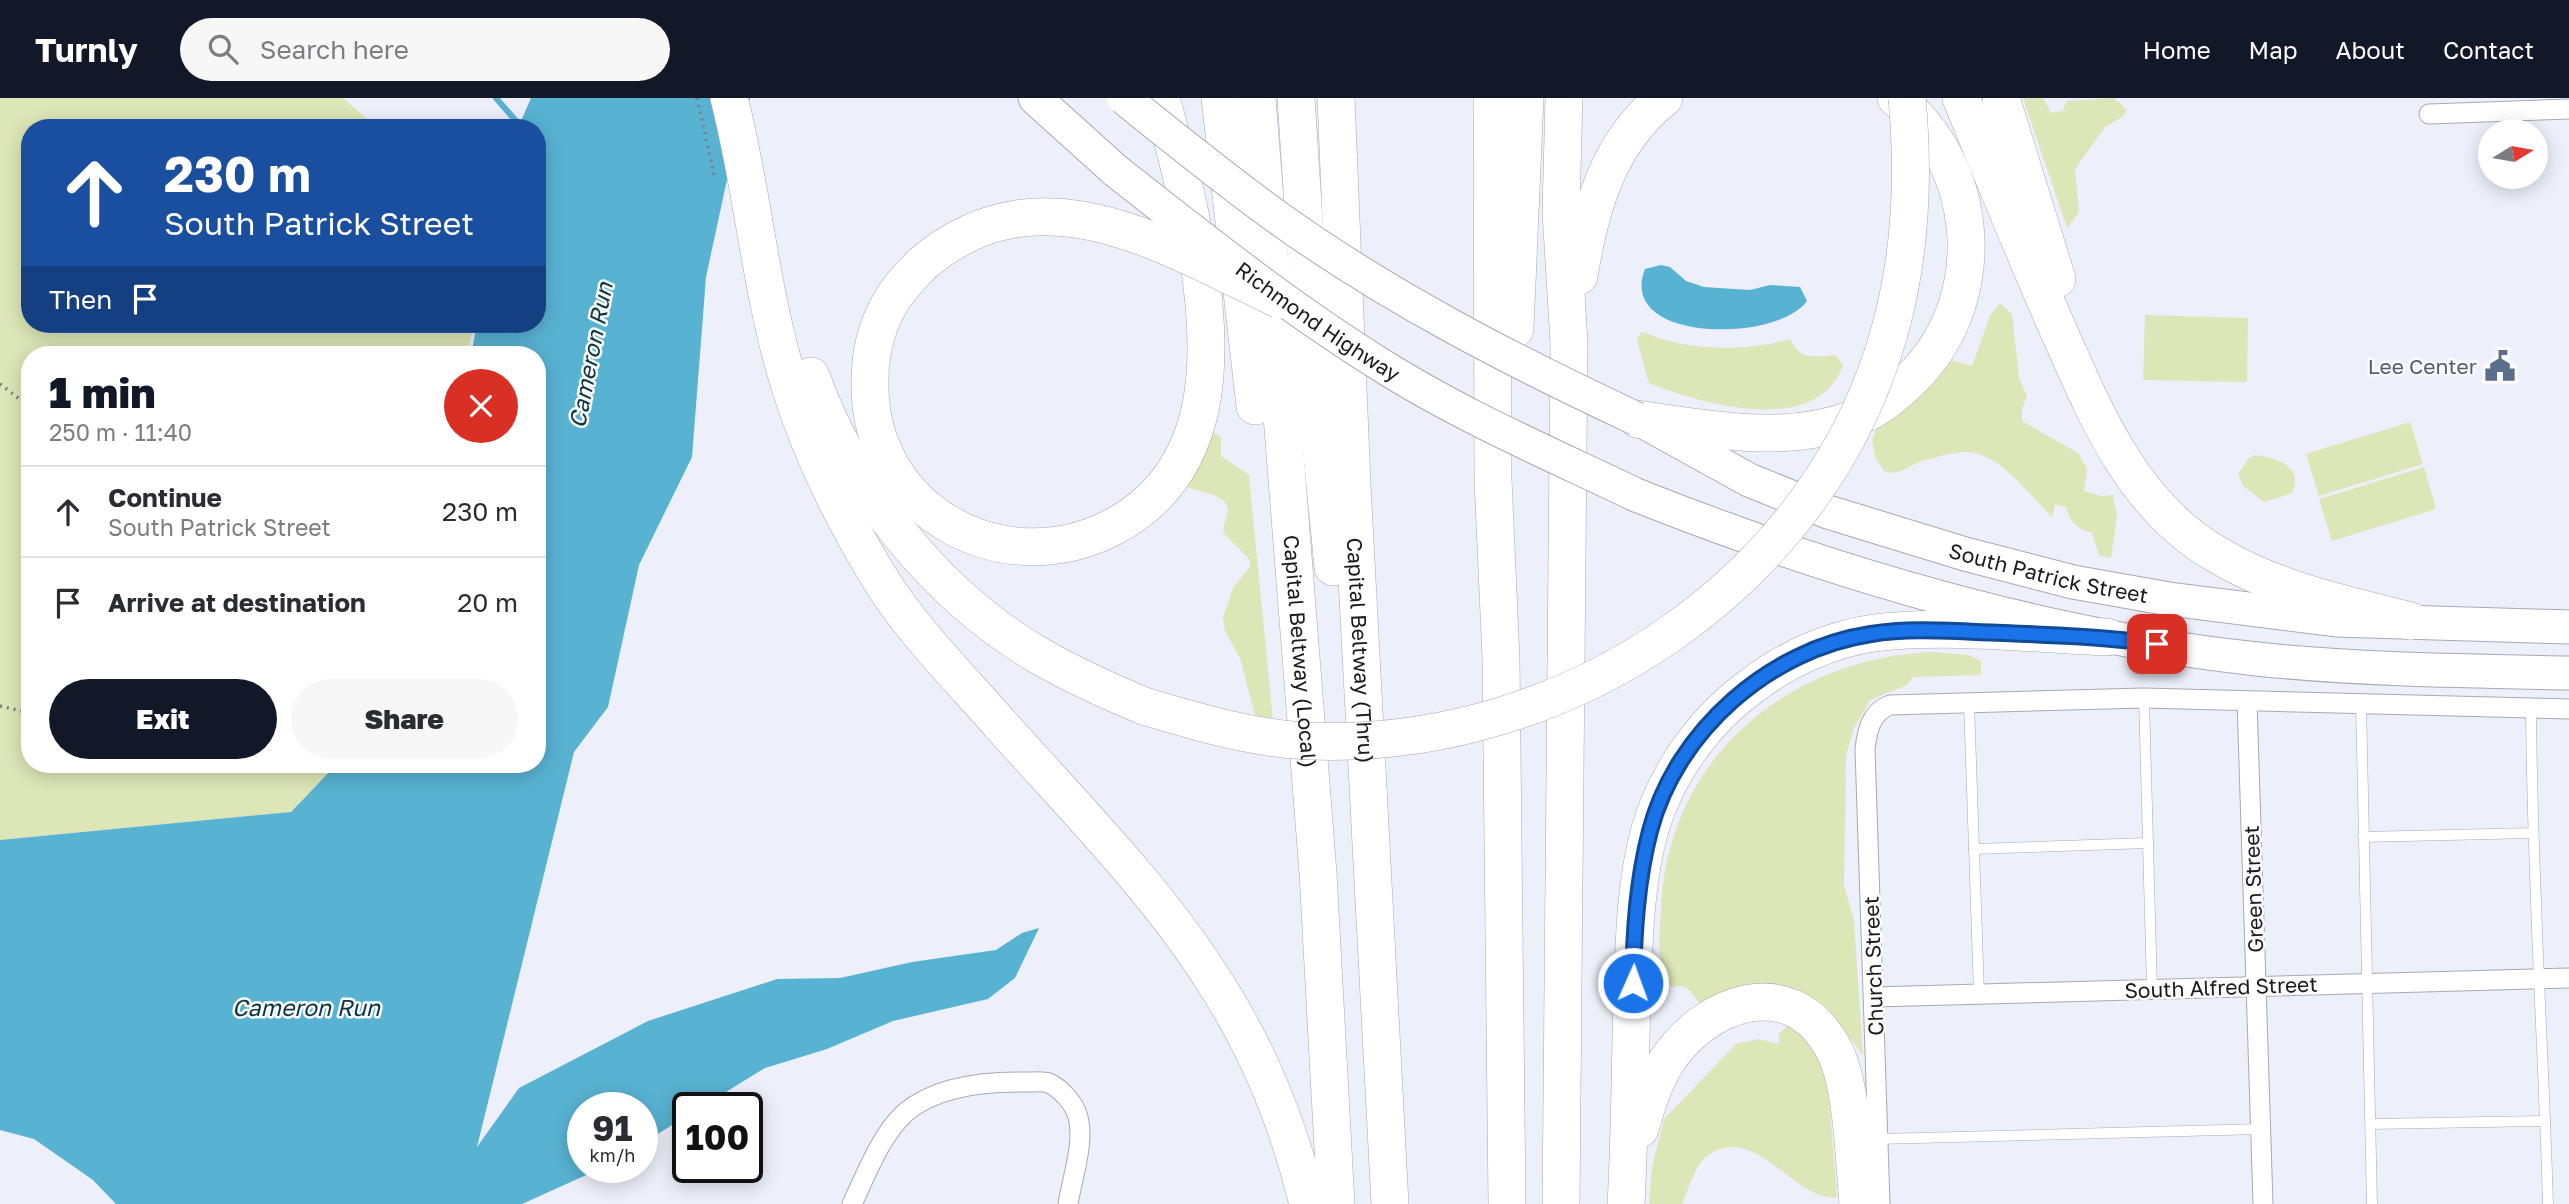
<!DOCTYPE html>
<html lang="en">
<head>
<meta charset="utf-8">
<style>
  body { margin:0; font-family:"Golos Text",sans-serif; background:#f7f7f7; color:#2b2b33; height:100vh; display:flex; flex-direction:column; font-size:26px; white-space:nowrap }
  * { box-sizing:border-box; margin:0 }
  p { font-size:23px; color:#7c7c81 }
  .icon { flex:none; width:38px; height:38px; fill:none; stroke:currentColor; stroke-width:2; stroke-linecap:round; stroke-linejoin:round }
  .map { position:relative; flex:1; overflow:hidden }
  .side { position:absolute; left:21px; top:248px; width:525px; height:427px; display:flex; flex-direction:column; background:#fff; border-radius:28px; box-shadow:0 4px 18px #0003 }
  .side>* { flex:none }
  .hud { position:absolute; left:21px; top:21px; width:525px; height:214px; border-radius:28px; box-shadow:0 4px 18px #0003; background:#1a4fa0; color:#fff; overflow:hidden }
  .needle { width:46px; rotate:79deg }
  .buttons { position:absolute; left:2478px; top:21px; display:grid; gap:14px }
  .buttons a { display:grid; place-items:center; width:70px; height:70px; border-radius:50%; background:#fff; box-shadow:0 4px 18px #0003; font-size:35px }
  .speed { position:absolute; left:567px; top:994px; display:flex; gap:14px; font-size:35px; font-weight:700; text-align:center }
  .speed>* { display:grid; place-content:center; width:91px; height:91px; border-radius:50%; background:#fff; box-shadow:0 4px 18px #0003; line-height:1 }
  .speed small { font-size:18px; font-weight:400 }
  .speed .limit { border:4px solid #111; border-radius:10px; background:#fff; color:#111 }
  .pin { position:absolute; display:grid; place-items:center; width:60px; height:60px; color:#fff; margin:-30px; border-radius:14px; box-shadow:0 4px 10px #0006 }
  .me { position:absolute; width:77px; margin:-38px; rotate:2deg; stroke-linejoin:round; filter:drop-shadow(0 0 5px #0008) }
  .turn { display:flex; align-items:center; gap:24px; height:147px; padding:0 28px; font-size:32px }
  .turn .icon { width:91px; height:91px; stroke-width:2.5 }
  .turn b { display:block; font-size:49px; line-height:60px }
  .then { display:flex; align-items:center; height:66px; padding:0 28px; background:#0003; gap:14px; font-size:26px }
  .round { display:grid; place-items:center; flex:none; width:74px; height:74px; border-radius:37px; background:#f7f7f7 }
  .headline { display:flex; align-items:center; justify-content:space-between; height:119px; padding:0 28px }
  h1 { font-size:42px; font-weight:800; line-height:52px; color:#111827 }
  .action { display:flex; gap:14px; margin-top:auto; padding:14px 28px }
  .action a { flex:1; height:80px; border-radius:42px; background:#111827; color:#fff; font-size:28px; font-weight:800; line-height:80px; text-align:center }
  .action a+a { background:#f7f7f7; color:#2b2b33 }
  ul { padding:0; list-style:none }
  li { display:flex; align-items:center; gap:21px; height:91px; padding:0 28px; border-top:2px solid #e1e1e2 }
  li div { flex:1 }
  li b { display:block; font-size:26px }
  li em { font-style:normal }
  header { display:flex; align-items:center; gap:42px; box-sizing:border-box; height:98px; padding:0 35px; background:#111827; color:#fff }
  header strong { font-size:33px }
  nav { display:flex; gap:38px; margin-inline-start:auto; font-size:24px }
  .search { width:490px; height:63px; background:#f7f7f7; display:flex; align-items:center; gap:18px; box-sizing:border-box; padding:0 24px; border-radius:38px; color:#7c7c81; font-size:26px }
  .map>svg:first-child { display:block }
  .green { fill:#dde6b7 }
  .water { fill:#58b2d2 }
  .lines { fill:none; stroke-linecap:round; stroke-linejoin:round }
  .stream { stroke:#58b2d2; stroke-width:6 }
  .service-casing { stroke:#a7a9b3; stroke-width:11 }
  .minor-casing { stroke:#a7a9b3; stroke-width:21 }
  .trunk-casing { stroke:#a7a9b3; stroke-width:35 }
  .motorway-casing { stroke:#a7a9b3; stroke-width:38 }
  .path { stroke:#7d7e85; stroke-width:3.5; stroke-dasharray:2 5; stroke-linecap:butt }
  .service { stroke:#fff; stroke-width:10 }
  .minor { stroke:#fff; stroke-width:19 }
  .trunk { stroke:#fff; stroke-width:33 }
  .motorway { stroke:#fff; stroke-width:37 }
  .trunk-bridge-casing { stroke:#a7a9b3; stroke-width:35; stroke-linecap:butt }
  .motorway-bridge-casing { stroke:#a7a9b3; stroke-width:38; stroke-linecap:butt }
  .trunk-bridge { stroke:#fff; stroke-width:33 }
  .motorway-bridge { stroke:#fff; stroke-width:37 }
  .route-casing { stroke:#114b97; stroke-width:18 }
  .route { stroke:#1a73e8; stroke-width:12 }
  .labels { text-anchor:middle; dominant-baseline:central; stroke-width:5; stroke-linejoin:round; paint-order:stroke }
  .street-label { font-size:21px; fill:#1a1a1e; stroke:#fdfdfd }
  .service-label { font-size:21px; fill:#4e5e75; stroke:#fdfdfd; text-anchor:end }
  .water-label { font-size:23px; font-style:italic; fill:#0a3543; stroke:#fdfdfd }
</style>
</head>
<body>
<header>
<strong>Turnly</strong>
<div class="search"><svg class="icon" aria-label="search" viewBox="0 0 24 24"><circle cx="10" cy="10" r="6"/><path d="M15 15l6 6"/></svg>Search here</div>
<nav><a>Home</a><a>Map</a><a>About</a><a>Contact</a></nav>
</header>
<div class="map">
<svg width="2569" height="1106" viewBox="0 0 2569 1106">
  <rect width="100%" height="100%" fill="#edeffa"/>
  <g class="green">
    <path d="M0 0H343L377 30H30V226H474L467 257H30V667H336L291 714 0 742Z"/>
    <path d="M2023 0H2043L2051 15 2063 13 2066 3 2114 0 2127 12 2122 19 2105 29 2075 71 2079 114 2067 130Z"/>
    <path d="M2000 205 2012 216 2019 280 2027 298 2022 311V323L2078 355 2087 371 2084 393 2101 398 2113 397 2117 417 2111 460 2099 457 2092 435C2076 430 2071 425 2066 409L2055 406 2052 419C2030 398 2001 356 1968 354 1955 353 1938 359 1925 362 1911 366 1899 378 1885 374L1875 359 1872 342 1877 330 1933 286 1951 262 1972 268 1990 218Z"/>
    <path d="M2145 217 2248 220 2247 284 2143 282Z"/>
    <path d="M1641 234C1649 235 1655 239 1662 241 1700 253 1753 252 1790 241 1800 262 1813 259 1835 257L1843 267C1818 340 1701 306 1649 285L1637 243Z"/>
    <path d="M2410 324 2423 366 2319 398 2306 356Z"/>
    <path d="M1212 333 1221 339V358L1249 377 1273 624 1256 621 1240 560 1225 533 1223 520 1233 490 1250 469V462L1223 434C1223 427 1228 418 1228 412 1227 395 1197 395 1186 388Z"/>
    <path d="M2255 357C2274 359 2305 368 2292 395L2264 404 2243 388 2238 376 2249 360Z"/>
    <path d="M2424 369 2436 411 2332 443 2319 401Z"/>
    <path d="M1933 554 1968 557 1981 563V577L1913 579 1907 587 1870 602 1854 630 1846 657 1844 787 1854 823 1863 958 1852 942 1836 928 1698 904C1691 893 1687 886 1672 889 1654 869 1660 838 1661 812 1666 662 1787 560 1933 554Z"/>
    <path d="M1787 928 1816 947 1828 986 1837 1099C1796 1106 1755 1022 1707 1058 1694 1068 1689 1091 1682 1106H1649L1652 1069 1664 1021 1736 946 1758 941 1779 946V936Z"/>
  </g>
  <g class="water">
    <path d="M531 0H750L728 77 706 179 692 359 639 467 608 609 574 654 477 1049 519 990 648 923 777 881 840 880 912 864 996 852 1022 835 1039 830 1015 880 988 901 893 923 827 951 765 970 700 1010H688V1017L642 1046V1010H583V1069H604L522 1106H116L93 1082 34 1041 0 1032V742L291 714 336 667H537V257H471L477 226H537V30H518Z"/>
    <path d="M1661 167 1670 169 1686 183 1704 189 1750 192 1770 187 1800 189 1807 203C1777 245 1616 245 1645 171Z"/>
  </g>
  <g class="lines">
    <path class="stream" d="M496 0 522 30"/>
    <defs>
      <g id="service">
        <path d="M2144 600 2152 891"/>
        <path d="M1969 605 1979 896"/>
        <path d="M2361 605 2372 1106"/>
        <path d="M2531 609C2532 775 2543 940 2548 1106"/>
        <path d="M2363 739 2533 735"/>
        <path d="M1974 751 2148 745"/>
        <path d="M2371 1026 2545 1023"/>
        <path d="M1878 1041 2261 1031"/>
      </g>
      <g id="minor">
        <path d="M2429 16 2569 11"/>
        <path d="M2247 603 2263 1106"/>
        <path d="M1874 899 2569 880"/>
        <path d="M852 1106C866 1077 881 1036 906 1014 938 987 987 983 1028 984 1034 984 1043 983 1049 985 1061 991 1073 1004 1077 1016 1086 1042 1072 1080 1068 1106"/>
        <path d="M1880 1106 1865 651C1867 633 1871 614 1890 607L2144 600 2569 611"/>
      </g>
      <g id="trunk">
        <path d="M1035 0 1116 73"/>
        <path id="s1" d="M1646 325 1749 382 1828 414 1965 456 2073 484 2169 501 2336 522 2569 529"/>
        <path d="M1636 397C1835 476 2044 538 2257 561 2361 572 2465 573 2569 575"/>
      </g>
      <g id="motorway">
        <path d="M729 0C753 93 760 190 788 282 809 352 841 417 879 479 912 533 960 580 1001 627 1074 709 1155 790 1214 883 1258 951 1289 1027 1308 1106"/>
        <path d="M1220 0 1255 308"/>
        <path id="s2" d="M1257 0 1318 775 1336 1106"/>
        <path d="M1296 0 1314 275 1333 469"/>
        <path id="s3" d="M1336 0 1352 386 1390 1106"/>
        <path d="M1492 0 1493 381 1501 561 1507 1106"/>
        <path d="M1961 0C1991 73 2021 147 2053 220 2092 307 2128 405 2216 456 2276 492 2343 506 2411 523"/>
        <path d="M2001 0 2057 181"/>
        <path d="M922 166C910 179 897 191 889 207 876 230 870 257 870 283 867 411 1000 486 1111 430 1160 405 1188 365 1200 312 1220 220 1186 89 1161 0"/>
        <path d="M1579 178C1590 111 1608 44 1664 0"/>
        <path d="M1515 231 1525 0"/>
        <path d="M811 278C851 390 934 496 1038 557 1072 577 1108 593 1144 608"/>
        <path d="M1637 321C1709 331 1784 347 1853 321 1878 312 1900 293 1918 274 1990 196 1980 67 1896 0"/>
        <path d="M1640 1031C1646 1009 1653 986 1665 966 1704 904 1789 873 1832 948 1853 984 1854 1064 1858 1106"/>
        <path d="M1561 1106 1569 245 1561 114 1564 0"/>
        <path d="M1626 1106C1630 1037 1630 968 1632 899 1634 844 1635 785 1650 731 1667 674 1705 621 1753 587 1787 561 1831 541 1874 535 1949 526 2030 536 2107 539"/>
      </g>
    </defs>
    <use href="#service" class="service-casing"/>
    <use href="#minor" class="minor-casing"/>
    <use href="#trunk" class="trunk-casing"/>
    <use href="#motorway" class="motorway-casing"/>
    <g class="path">
      <path d="M697 0 715 81"/>
      <path d="M0 286 30 309"/>
      <path d="M0 608 30 615"/>
    </g>
    <use href="#service" class="service"/>
    <use href="#minor" class="minor"/>
    <use href="#trunk" class="trunk"/>
    <use href="#motorway" class="motorway"/>
    <defs>
      <g id="trunk-bridge">
        <path d="M1124 0C1176 42 1229 85 1284 124 1394 202 1515 264 1637 321"/>
        <path id="s4" d="M1116 73C1208 145 1294 214 1394 275 1471 322 1555 358 1636 397"/>
      </g>
      <g id="motorway-bridge">
        <path d="M922 166C1039 66 1163 147 1280 202"/>
        <path d="M1144 608C1197 624 1254 641 1310 643 1568 653 1824 482 1891 228 1911 154 1914 75 1907 0"/>
      </g>
    </defs>
    <use href="#trunk-bridge" class="trunk-bridge-casing"/>
    <use href="#motorway-bridge" class="motorway-bridge-casing"/>
    <use href="#trunk-bridge" class="trunk-bridge"/>
    <use href="#motorway-bridge" class="motorway-bridge"/>
  </g>
  <g class="lines">
    <defs>
      <path id="route" d="M1633 885C1634 835 1637 782 1650 733 1676 633 1770 551 1871 536 1914 529 1960 534 2004 535 2055 537 2105 539 2157 546"/>
    </defs>
    <use href="#route" class="route-casing"/>
    <use href="#route" class="route"/>
  </g>
  <defs>
    <symbol id="civic-bare" viewBox="-9 -9 18 18"><path d="M-.6-6.5H3V-4.5H.6V-3L4-1V1h2V6H-6V1h2V-1L-.6-3ZM-1.2 2.5V6h2.4V2.5Z" fill="#5c6f8a" stroke="#fdfdfd" stroke-width="2.5" paint-order="stroke"/></symbol>
  </defs>
  <g fill-rule="evenodd">
    <use href="#civic-bare" x="2478" y="246" width="44" height="44"/>
  </g>
  <g class="labels">
    <g class="street-label">
      <text stroke="none"><textPath href="#s4" startOffset="252">Richmond Highway</textPath></text>
      <text stroke="none"><textPath href="#s1" startOffset="432">South Patrick Street</textPath></text>
      <text stroke="none"><textPath href="#s2" startOffset="555">Capital Beltway (Local)</textPath></text>
      <text stroke="none"><textPath href="#s3" startOffset="553">Capital Beltway (Thru)</textPath></text>
      <text transform="translate(2253 791) rotate(-92)">Green Street</text>
      <text transform="translate(1873 868) rotate(-92)">Church Street</text>
      <text transform="translate(2221 889) rotate(-2)">South Alfred Street</text>
    </g>
    <g class="service-label">
      <text x="2477" y="268">Lee Center</text>
    </g>
    <g class="water-label">
      <text transform="translate(590 257) rotate(-79)">Cameron Run</text>
      <text x="306" y="909">Cameron Run</text>
    </g>
  </g>
</svg>
<div class="buttons">
<a><svg class="needle" viewBox="-14 -14 28 28"><path d="M0-13l5 13h-10z" fill="#e53935"/><path d="M0 13l5-13h-10z" fill="#7c7c81"/></svg></a>
</div>
<div class="speed"><div>91<small>km/h</small></div><div class="limit">100</div></div>
<div class="pin" style="left:2157px;top:546px;background:#d93025"><svg class="icon" aria-label="arrive" viewBox="0 0 24 24"><path d="M6 21V4h12l-3 4 3 4H6"/></svg></div>
<svg class="me" style="left:1633px;top:885px" viewBox="-20 -20 40 40"><circle r="17" fill="#1a73e8" stroke="#fff" stroke-width="3"/><path d="M0-11L8 9 0 5-8 9z" fill="#fff"/></svg>
<div class="hud">
<div class="turn"><svg class="icon" aria-label="ahead" viewBox="0 0 24 24"><path d="M12 20V5M6 11l6-6 6 6"/></svg><div><b>230 m</b>South Patrick Street</div></div>
<div class="then">Then<svg class="icon" aria-label="arrive" viewBox="0 0 24 24"><path d="M6 21V4h12l-3 4 3 4H6"/></svg></div>
</div>
<section class="side">
<div class="headline"><div><h1>1 min</h1><p>250 m · 11:40</p></div><a class="round" style="background:#d93025;color:#fff"><svg class="icon" aria-label="close" viewBox="0 0 24 24"><path d="M6 6l12 12M18 6L6 18"/></svg></a></div>
<ul>
<li><svg class="icon" aria-label="ahead" viewBox="0 0 24 24"><path d="M12 20V5M6 11l6-6 6 6"/></svg><div><b>Continue</b><p>South Patrick Street</p></div><em>230 m</em></li>
<li><svg class="icon" aria-label="arrive" viewBox="0 0 24 24"><path d="M6 21V4h12l-3 4 3 4H6"/></svg><div><b>Arrive at destination</b></div><em>20 m</em></li>
</ul>
<div class="action"><a>Exit</a><a>Share</a></div>
</section>
</div>
</body>
</html>
